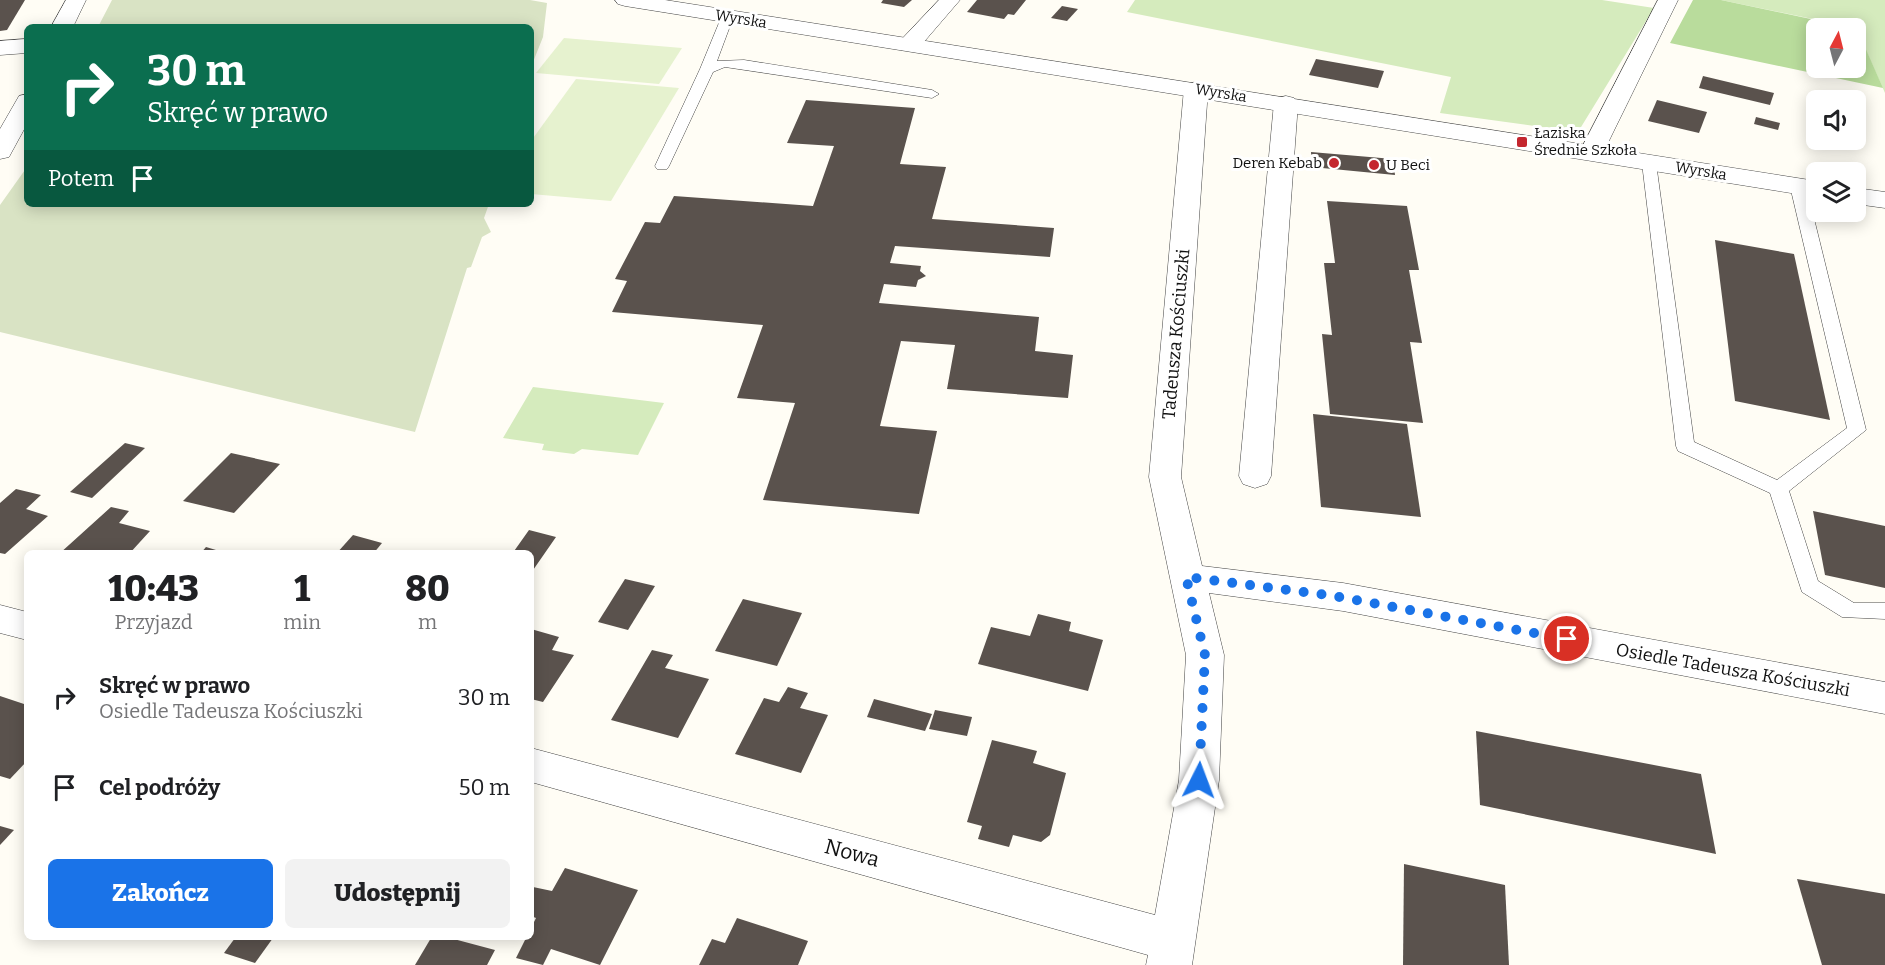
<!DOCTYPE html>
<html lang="pl">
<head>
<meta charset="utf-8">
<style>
  body { margin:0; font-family:Bitter,serif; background:#f2f2f2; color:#202124; height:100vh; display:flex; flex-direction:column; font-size:22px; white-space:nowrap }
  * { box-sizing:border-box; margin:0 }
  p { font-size:20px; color:#757577 }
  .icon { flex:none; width:33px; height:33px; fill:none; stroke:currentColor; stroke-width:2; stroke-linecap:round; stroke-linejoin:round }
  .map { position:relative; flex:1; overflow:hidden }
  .side { position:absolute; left:24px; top:550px; width:510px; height:390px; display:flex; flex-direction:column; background:#fff; border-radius:9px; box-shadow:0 3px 15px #0003 }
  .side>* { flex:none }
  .guide { position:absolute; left:24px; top:24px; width:510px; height:183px; border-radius:9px; box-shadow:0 3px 15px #0003; background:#0b6e4f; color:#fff; overflow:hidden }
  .needle { width:39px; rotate:7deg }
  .fabs { position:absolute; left:1806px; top:18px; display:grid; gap:12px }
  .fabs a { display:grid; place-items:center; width:60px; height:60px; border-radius:9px; background:#fff; box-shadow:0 3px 15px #0003; font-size:30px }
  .pin { position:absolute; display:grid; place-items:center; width:51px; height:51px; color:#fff; margin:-26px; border:3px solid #fff; border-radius:50%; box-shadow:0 2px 6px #0007 }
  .me { position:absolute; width:66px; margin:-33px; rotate:3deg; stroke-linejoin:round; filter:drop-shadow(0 0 4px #0008) }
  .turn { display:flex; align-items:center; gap:21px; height:126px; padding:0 24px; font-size:27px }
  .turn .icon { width:78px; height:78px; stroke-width:2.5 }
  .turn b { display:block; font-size:42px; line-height:51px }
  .then { display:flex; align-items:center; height:57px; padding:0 24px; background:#0003; gap:12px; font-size:22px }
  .eta { display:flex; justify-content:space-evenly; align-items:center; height:102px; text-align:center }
  .eta b { font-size:36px; font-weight:800; line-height:42px }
  .cta { display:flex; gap:12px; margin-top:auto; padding:12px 24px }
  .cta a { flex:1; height:69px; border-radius:9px; background:#1a73e8; color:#fff; font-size:24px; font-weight:800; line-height:69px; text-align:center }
  .cta a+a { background:#f2f2f2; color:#202124 }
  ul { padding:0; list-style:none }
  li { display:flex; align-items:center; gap:18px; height:90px; padding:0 24px }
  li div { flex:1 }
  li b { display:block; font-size:22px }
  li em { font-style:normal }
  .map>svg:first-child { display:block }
  .green { fill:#d5ebbd }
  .forest { fill:#b9dc9c }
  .cemetery { fill:#d9e3c4 }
  .pitch { fill:#e6f2cf }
  .building { fill:#5a524d }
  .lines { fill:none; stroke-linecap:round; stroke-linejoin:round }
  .service-casing { stroke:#444; stroke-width:1 }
  .minor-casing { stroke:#444; stroke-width:1 }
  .tertiary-casing { stroke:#444; stroke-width:1 }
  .service { fill:#fff; fill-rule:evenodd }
  .minor { fill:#fff; fill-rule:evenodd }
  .tertiary { fill:#fff; fill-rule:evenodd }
  .route { stroke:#1a73e8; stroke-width:10; stroke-dasharray:0 18 }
  .poi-dot { fill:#c4262e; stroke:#fff; stroke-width:2 }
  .labels { text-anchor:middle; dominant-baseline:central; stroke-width:6; stroke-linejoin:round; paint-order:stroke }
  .far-street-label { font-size:15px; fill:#111; stroke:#fff }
  .far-poi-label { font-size:15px; fill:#111; stroke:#fff; text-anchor:start }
  .street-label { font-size:18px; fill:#111; stroke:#fff }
  .near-street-label { font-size:21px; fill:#111; stroke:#fff }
</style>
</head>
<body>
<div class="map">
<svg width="1885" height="965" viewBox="0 0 1885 965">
  <rect width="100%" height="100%" fill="#fffdf5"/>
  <g class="green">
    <path d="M1135 0H1602L1654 8 1578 132 1440 113 1451 77 1127 12Z"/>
    <path d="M1721 0H1885V93L1856 28Z"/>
    <path d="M533 387 664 403 638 455 582 449 574 454 542 450 544 444 503 438Z"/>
  </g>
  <path class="forest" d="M1693 0H1721L1853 28H1816V68H1856L1857 29 1883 88 1670 43Z"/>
  <g class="cemetery">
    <path d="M112 0H530L547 3 543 37 531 67V27H98Z"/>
    <path d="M27 167V204H489L484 218 491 232 482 237 471 267 467 268 415 432 0 332V205Z"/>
  </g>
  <g class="pitch">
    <path d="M564 38 682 48 659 84 536 73Z"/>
    <path d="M576 79 679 88 611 201 531 194V141Z"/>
  </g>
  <g class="building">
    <path d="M0 0H25L7 30 0 31Z"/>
    <path d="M883 0H912L904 7 881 3Z"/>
    <path d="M977 0H1026L1014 15 1008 14 1004 19 967 12Z"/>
    <path d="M1062 6 1078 9 1067 21 1051 18Z"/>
    <path d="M1316 59 1384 71 1378 88 1309 75Z"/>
    <path d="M1703 76 1774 93 1770 105 1699 88Z"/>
    <path d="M806 100 915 108 900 164 946 167 932 219 1054 228 1050 257 895 246 890 263 921 266 920 271 926 276 918 280 916 287 884 284 879 303 1039 317 1035 351 1073 355 1068 398 947 389 955 345 901 341 880 426 937 431 919 514 763 500 795 403 737 398 763 325 612 312 627 281 615 279 645 222 660 223 674 196 813 206 834 146 787 143Z"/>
    <path d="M1657 100 1707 112 1699 133 1648 121Z"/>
    <path d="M1756 117 1780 123 1778 130 1754 124Z"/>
    <path d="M1311 152 1393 159 1395 175 1312 167Z"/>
    <path d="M1327 201 1407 206 1419 270H1409L1422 343 1410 342 1423 423 1330 414 1322 334 1332 335 1324 263H1335Z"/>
    <path d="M1715 240 1794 254 1830 420 1735 401Z"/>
    <path d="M1313 414 1407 424 1421 517 1321 507Z"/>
    <path d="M125 443 145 448 92 498 70 492Z"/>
    <path d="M231 453 280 464 234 513 183 501Z"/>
    <path d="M16 489 41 495 26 509 48 516 5 554 0 553V503Z"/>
    <path d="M111 507 129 511 119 523 150 531 129 554H59Z"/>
    <path d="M1813 511 1885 526V588L1825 575Z"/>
    <path d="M529 530 556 537 531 573V554H512Z"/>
    <path d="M353 535 382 543 373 554H336Z"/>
    <path d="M206 547 226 553V554H200Z"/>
    <path d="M625 579 655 586 628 630 598 622Z"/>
    <path d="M743 599 802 613 777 666 715 651Z"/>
    <path d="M1038 614 1071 622 1069 631 1103 640 1088 691 978 664 991 627 1030 636Z"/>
    <path d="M531 629 559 637 552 650 574 655 543 702 531 699Z"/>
    <path d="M652 650 673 655 665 668 709 679 678 738 611 720Z"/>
    <path d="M788 687 808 693 800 708 828 715 801 773 735 754 764 698 779 702Z"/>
    <path d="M0 696 27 705V761L10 779 0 776Z"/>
    <path d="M874 699 932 714 925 731 867 717Z"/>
    <path d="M935 710 972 717 967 736 929 729Z"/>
    <path d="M1476 731 1701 774 1716 854 1480 805Z"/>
    <path d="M992 740 1037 751 1033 763 1066 773 1050 835 1041 842 1013 835 1009 847 978 839 982 826 967 822Z"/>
    <path d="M0 826 14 830 0 845Z"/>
    <path d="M1404 864 1505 885 1509 965H1403Z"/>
    <path d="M565 868 638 890 600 965 551 949 543 965 516 958 526 938H531V928L536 918 531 916V890L533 887 552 891Z"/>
    <path d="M1797 879 1885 894V965H1822Z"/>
    <path d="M737 918 808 941 798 965H699L712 939 725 943Z"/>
    <path d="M235 938H273L255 963 224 953Z"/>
    <path d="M431 938H450L495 950 487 965H415Z"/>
  </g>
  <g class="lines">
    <defs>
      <g id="service">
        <path d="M727 14 733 18 717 61 744 60 932 90 939 94 932 98 725 67 713 72 669 166 667 169H657L655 166 700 69 721 18Z"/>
        <path d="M1649 159 1656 163 1694 442 1777 480 1847 428 1790 186 1798 181 1806 186 1866 430 1789 491 1818 581 1854 603H1885V619L1842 617 1802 592 1770 493 1678 451 1676 446 1642 163Z"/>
      </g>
      <g id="minor">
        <path d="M939 0H960L917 50H901L898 45 901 40Z"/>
        <path d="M1658 0H1678L1603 153 1600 158 1591 160 1582 158 1579 153Z"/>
        <path d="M27 39V53L0 55V41Z"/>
        <path d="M1196 82 1204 84 1208 89 1181 477 1202 566 1343 583 1885 682V714L1343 611 1209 593 1224 655 1219 780 1192 965H1146L1148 955 531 782V748L1155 915 1179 780 1186 655 1149 477 1184 89 1188 84Z"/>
        <path d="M1286 96 1294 98 1298 103 1271 476 1267 484 1255 488 1243 484 1239 476 1274 103 1278 98Z"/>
        <path d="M0 605 27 612V640L0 633Z"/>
      </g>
      <g id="tertiary">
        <path d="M66 0H86L73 27H51Z"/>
        <path d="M615 0H665L1816 181V197L625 6 618 4Z"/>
        <path d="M27 94V124L9 157 0 159V129L19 96Z"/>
        <path d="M1856 188 1885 192V208L1856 204Z"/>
      </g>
    </defs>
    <use href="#service" class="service-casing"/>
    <use href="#minor" class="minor-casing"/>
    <use href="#tertiary" class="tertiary-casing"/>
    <use href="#service" class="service"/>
    <use href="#minor" class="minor"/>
    <use href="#tertiary" class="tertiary"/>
  </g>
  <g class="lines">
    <path class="route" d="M1199 780 1205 655 1186 577 1328 595 1567 639"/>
  </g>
  <g class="poi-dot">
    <rect x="1516" y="136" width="12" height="12" rx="3"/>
    <circle cx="1334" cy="163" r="6"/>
    <circle cx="1374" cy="165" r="6"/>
  </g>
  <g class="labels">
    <g class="far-street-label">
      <text transform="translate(741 19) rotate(9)">Wyrska</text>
      <text transform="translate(1221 93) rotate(9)">Wyrska</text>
      <text transform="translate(1701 171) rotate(9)">Wyrska</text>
    </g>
    <g class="far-poi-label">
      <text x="1534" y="133">Łaziska<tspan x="1534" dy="17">Średnie Szkoła</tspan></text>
      <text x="1322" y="163" text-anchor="end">Deren Kebab</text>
      <text x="1386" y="165">U Beci</text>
    </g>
    <g class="street-label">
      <text transform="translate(1176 334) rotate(-85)">Tadeusza Kościuszki</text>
      <text transform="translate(1733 670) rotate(10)">Osiedle Tadeusza Kościuszki</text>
    </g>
    <g class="near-street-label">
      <text transform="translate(852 853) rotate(15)">Nowa</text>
    </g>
  </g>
</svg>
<div class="fabs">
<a><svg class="needle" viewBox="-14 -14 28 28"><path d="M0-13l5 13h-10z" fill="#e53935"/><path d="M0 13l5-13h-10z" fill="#757577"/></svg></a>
<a><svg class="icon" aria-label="sound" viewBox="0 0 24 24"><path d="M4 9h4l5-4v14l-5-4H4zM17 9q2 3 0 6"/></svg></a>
<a><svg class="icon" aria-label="layers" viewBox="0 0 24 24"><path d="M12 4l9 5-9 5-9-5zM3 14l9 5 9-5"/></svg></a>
</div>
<div class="pin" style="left:1567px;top:639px;background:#d93025"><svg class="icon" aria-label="arrive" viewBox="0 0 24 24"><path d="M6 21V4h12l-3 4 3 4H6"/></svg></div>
<svg class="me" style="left:1199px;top:780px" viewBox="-20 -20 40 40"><path d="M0-17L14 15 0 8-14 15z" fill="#1a73e8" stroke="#fff" stroke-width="4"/></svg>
<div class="guide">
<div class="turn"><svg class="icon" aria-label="right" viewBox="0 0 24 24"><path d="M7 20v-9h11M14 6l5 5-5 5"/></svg><div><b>30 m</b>Skręć w prawo</div></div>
<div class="then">Potem<svg class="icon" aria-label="arrive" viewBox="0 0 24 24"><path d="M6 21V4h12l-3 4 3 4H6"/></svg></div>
</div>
<section class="side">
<div class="eta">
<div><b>10:43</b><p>Przyjazd</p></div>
<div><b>1</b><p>min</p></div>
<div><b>80</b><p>m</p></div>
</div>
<ul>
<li><svg class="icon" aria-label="right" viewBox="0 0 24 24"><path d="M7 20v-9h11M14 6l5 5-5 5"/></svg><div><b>Skręć w prawo</b><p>Osiedle Tadeusza Kościuszki</p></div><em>30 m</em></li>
<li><svg class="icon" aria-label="arrive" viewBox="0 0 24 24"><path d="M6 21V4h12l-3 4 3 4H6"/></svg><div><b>Cel podróży</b></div><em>50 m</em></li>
</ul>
<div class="cta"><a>Zakończ</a><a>Udostępnij</a></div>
</section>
</div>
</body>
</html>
